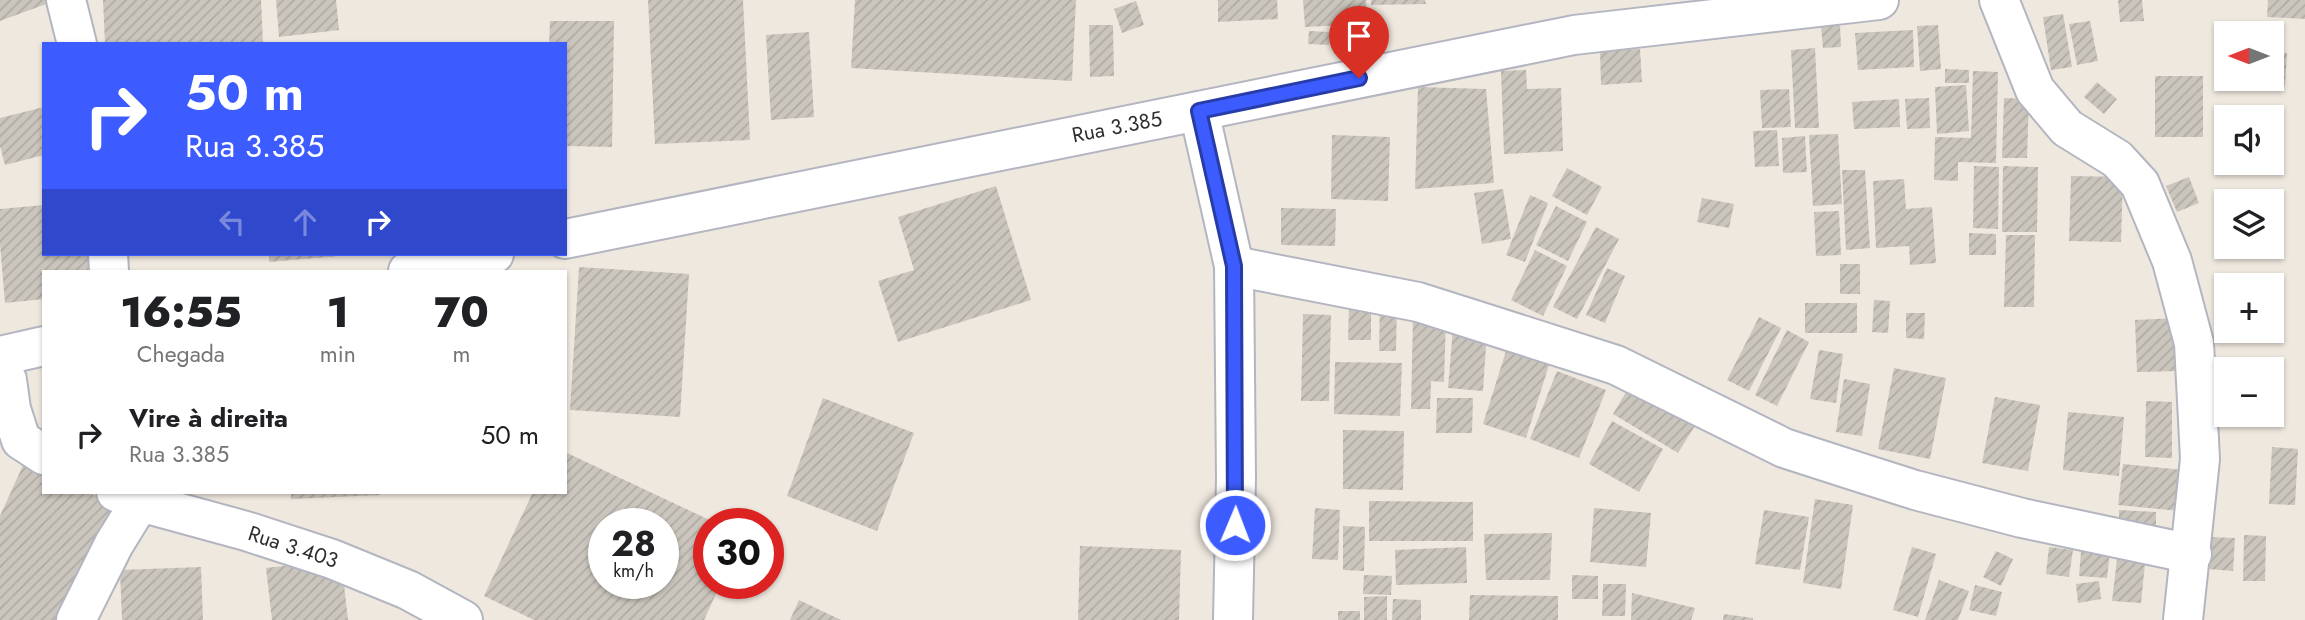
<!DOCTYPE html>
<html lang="pt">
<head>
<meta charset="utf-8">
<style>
  body { margin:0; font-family:Jost,sans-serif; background:#f6f6f6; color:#202124; height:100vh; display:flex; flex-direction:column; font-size:26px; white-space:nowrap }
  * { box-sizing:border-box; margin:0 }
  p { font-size:23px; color:#757577 }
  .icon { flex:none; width:38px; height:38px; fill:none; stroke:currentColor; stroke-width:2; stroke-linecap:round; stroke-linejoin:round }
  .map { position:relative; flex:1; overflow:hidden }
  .side { position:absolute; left:42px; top:270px; width:525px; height:224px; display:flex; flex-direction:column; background:#fff; border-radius:0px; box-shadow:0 2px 5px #0004 }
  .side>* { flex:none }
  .top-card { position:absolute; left:42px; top:42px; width:525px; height:214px; border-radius:0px; box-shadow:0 2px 5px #0004; background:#3c5cff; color:#fff; overflow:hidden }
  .needle { width:46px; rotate:270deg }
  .buttons { position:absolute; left:2214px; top:21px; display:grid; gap:14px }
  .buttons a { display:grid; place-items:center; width:70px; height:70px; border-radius:0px; background:#fff; box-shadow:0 2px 5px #0004; font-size:35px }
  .speed { position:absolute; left:588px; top:508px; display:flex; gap:14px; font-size:35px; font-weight:700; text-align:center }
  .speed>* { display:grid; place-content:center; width:91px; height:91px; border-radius:50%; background:#fff; box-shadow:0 2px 5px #0004; line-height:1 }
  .speed small { font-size:18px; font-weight:400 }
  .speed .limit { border:10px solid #d22; background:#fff; color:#111 }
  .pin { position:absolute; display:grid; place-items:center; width:60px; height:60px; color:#fff; margin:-72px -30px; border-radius:50% 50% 50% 0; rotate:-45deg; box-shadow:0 0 7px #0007 }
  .pin .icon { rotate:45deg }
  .me { position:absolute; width:77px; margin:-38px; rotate:1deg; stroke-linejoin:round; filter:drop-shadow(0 0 5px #0008) }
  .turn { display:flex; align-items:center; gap:24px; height:147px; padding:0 28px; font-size:32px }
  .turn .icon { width:91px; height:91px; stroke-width:2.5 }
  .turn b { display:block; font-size:49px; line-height:60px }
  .lanes { display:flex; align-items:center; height:66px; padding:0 28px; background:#0003; justify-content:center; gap:35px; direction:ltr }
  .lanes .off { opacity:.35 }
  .eta { display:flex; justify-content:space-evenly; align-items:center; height:119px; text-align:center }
  .eta b { font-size:42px; font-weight:800; line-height:49px }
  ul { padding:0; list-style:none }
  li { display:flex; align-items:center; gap:21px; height:91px; padding:0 28px }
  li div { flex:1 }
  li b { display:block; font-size:26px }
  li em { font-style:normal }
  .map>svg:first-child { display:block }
  .building { fill:url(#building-hatch); fill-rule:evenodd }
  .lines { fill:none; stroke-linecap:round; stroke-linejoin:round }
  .street-casing { stroke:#b3b5c1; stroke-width:42 }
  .street { stroke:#fff; stroke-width:38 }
  .route-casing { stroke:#273ca6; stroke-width:18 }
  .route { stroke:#3c5cff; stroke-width:12 }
  .labels { text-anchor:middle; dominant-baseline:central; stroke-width:6; stroke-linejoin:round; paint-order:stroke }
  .street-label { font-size:21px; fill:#2d2d2d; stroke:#fff }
</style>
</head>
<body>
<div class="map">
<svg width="2305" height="620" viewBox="0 0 2305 620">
  <defs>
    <pattern id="building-hatch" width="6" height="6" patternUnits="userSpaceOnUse" patternTransform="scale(1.75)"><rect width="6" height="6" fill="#cbc6bd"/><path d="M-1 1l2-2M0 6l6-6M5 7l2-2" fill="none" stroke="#afaaa3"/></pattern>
  </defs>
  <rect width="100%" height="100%" fill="#efe8df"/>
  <g class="building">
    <path d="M0 0H57L0 21Z"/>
    <path d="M103 0H261L263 42 105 44Z"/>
    <path d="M276 0H336L339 30 279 37Z"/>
    <path d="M648 0H743L750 140 655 144Z"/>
    <path d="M855 0H1076L1072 81 851 68Z"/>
    <path d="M1218 0H1277L1278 19 1218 22Z"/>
    <path d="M1303 0H1366L1367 24 1305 27Z"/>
    <path d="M1371 0H1425L1426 4 1371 5Z"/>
    <path d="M2118 0H2142L2144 21 2120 22Z"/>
    <path d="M2268 0H2305V19L2267 17Z"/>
    <path d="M1136 1 1144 25 1122 33 1114 9Z"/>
    <path d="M2063 14 2072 67 2051 70 2043 17Z"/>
    <path d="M550 21H614L612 147 565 146V44H549Z"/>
    <path d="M2090 21 2098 61 2077 65 2069 24Z"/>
    <path d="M1089 25H1113L1114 76 1090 77Z"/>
    <path d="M1840 25 1841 47 1823 48 1821 26Z"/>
    <path d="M1938 25 1941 69 1920 71 1917 26Z"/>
    <path d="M1913 30 1914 67 1858 70 1855 33Z"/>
    <path d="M1309 31 1330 32 1329 45 1308 44Z"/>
    <path d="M809 32 814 117 771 120 766 35Z"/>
    <path d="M1815 48 1819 128H1795L1791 50Z"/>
    <path d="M1640 49 1642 82 1601 85 1600 51Z"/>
    <path d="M2272 52 2287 53 2285 86 2262 83V79H2272Z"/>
    <path d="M1945 69 1969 70V83H1945Z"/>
    <path d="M1526 70 1527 89 1561 88 1563 151 1504 154 1501 71Z"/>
    <path d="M1973 71 1998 72 1996 163 1958 162V181L1934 180 1935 137 1971 138Z"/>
    <rect x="2155" y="76" width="48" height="61"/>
    <path d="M2097 82 2117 99 2104 114 2084 97Z"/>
    <path d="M1966 85 1969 131 1937 134 1935 87Z"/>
    <path d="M1418 87 1486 89 1494 183 1415 189Z"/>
    <path d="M1789 89 1791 127 1762 128 1760 90Z"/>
    <path d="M1929 98 1930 128 1907 129 1905 99Z"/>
    <path d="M2004 98 2029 99 2027 158H2002Z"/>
    <path d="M1899 99 1900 127 1854 129 1852 102Z"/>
    <path d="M44 107V155L5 165 0 146V118Z"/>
    <path d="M2272 125H2280L2282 154 2272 155Z"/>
    <path d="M1777 130 1779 166 1755 167 1753 131Z"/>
    <path d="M1838 134 1842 204 1813 206 1809 135Z"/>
    <path d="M1332 135 1390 137 1388 201 1331 199Z"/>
    <path d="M1805 136 1807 172 1783 173 1782 138Z"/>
    <path d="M1974 166 1999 167 1998 229 1973 228Z"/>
    <path d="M2003 166 2038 167 2037 232H2002Z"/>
    <path d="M1567 168 1602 187 1587 215 1552 196Z"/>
    <path d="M1842 170H1865L1870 248 1846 250Z"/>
    <path d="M2071 176 2123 177 2121 242 2069 241Z"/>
    <path d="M2189 177 2199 203 2177 212 2166 186Z"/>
    <path d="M1904 179 1906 209 1932 207 1936 263 1910 265 1909 246 1876 248 1873 181Z"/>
    <path d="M996 186 1031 300 898 342 878 281 914 270 898 217Z"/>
    <path d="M1503 189 1511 239 1482 244 1474 193Z"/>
    <path d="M1530 195 1548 203 1525 262 1506 255Z"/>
    <path d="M1702 198 1734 204 1729 228 1697 222Z"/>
    <path d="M44 205V254H102L104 271H44V299L5 303 0 244V209Z"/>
    <path d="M1556 206 1587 222 1568 261 1536 245Z"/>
    <path d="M1281 208 1336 209 1335 246 1281 245Z"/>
    <path d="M1839 211 1841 255 1816 256 1814 212Z"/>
    <path d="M1596 227 1619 239 1577 319 1553 307Z"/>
    <path d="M1969 233 1996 234V255H1969Z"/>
    <path d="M2006 235H2035L2034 307H2004Z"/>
    <path d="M1535 250 1567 266 1543 316 1511 300Z"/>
    <path d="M269 254H339V256L269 262Z"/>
    <rect x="1840" y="264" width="20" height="30"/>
    <path d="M579 267 689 274 680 417 570 410Z"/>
    <path d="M1607 268 1625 276 1605 323 1586 315Z"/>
    <path d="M1874 300 1890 301 1888 333 1872 332Z"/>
    <path d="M1380 302H1397L1396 351H1379Z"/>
    <rect x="1805" y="303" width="52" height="30"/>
    <path d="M1349 305H1371V340H1348Z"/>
    <path d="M1906 313H1925L1924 339 1906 338Z"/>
    <path d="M1303 314 1331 315 1329 401H1301Z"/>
    <path d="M1413 317 1446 318 1444 382 1431 381 1430 409H1411Z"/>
    <path d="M1759 317 1781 328 1749 391 1727 380Z"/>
    <path d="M2177 318 2179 371 2137 372 2135 320Z"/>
    <path d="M1453 328 1487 330 1483 391 1448 388Z"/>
    <path d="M1787 330 1809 342 1777 406 1755 395Z"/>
    <path d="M1819 350 1843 354 1836 403 1810 399Z"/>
    <path d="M1506 351 1549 365 1526 438 1483 424Z"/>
    <path d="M1335 362 1402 363 1400 416 1334 414Z"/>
    <path d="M1894 368 1946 378 1930 459 1878 449Z"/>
    <path d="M1557 371 1606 390 1579 458 1530 439Z"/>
    <path d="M1844 379 1870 384 1862 436 1836 432Z"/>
    <path d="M1632 382 1698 421 1678 453 1613 414Z"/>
    <path d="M1995 397 2040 405 2028 471 1982 463Z"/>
    <path d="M823 398 914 433 877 531 787 496Z"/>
    <path d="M1437 398H1473L1472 433H1436Z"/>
    <path d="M2146 401 2172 402V458L2145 457Z"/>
    <path d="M2068 412 2124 417 2119 476 2063 470Z"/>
    <path d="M1612 421 1663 449 1639 492 1589 464Z"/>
    <path d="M1343 430 1404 431 1403 490 1343 489Z"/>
    <path d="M2272 447 2298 449 2295 505 2269 504Z"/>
    <path d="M565 452 716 523H709V583H721L704 620H534L484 596 533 492H565ZM604 523H663V583H604Z"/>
    <path d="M24 463 44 472V492H87L121 507 70 620H0V516Z"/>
    <path d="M2123 464 2183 470 2179 511 2118 505Z"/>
    <path d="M291 492H380V495L291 499Z"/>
    <path d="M1815 499 1853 505 1841 589 1803 583Z"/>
    <path d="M1369 501 1473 502V541H1369Z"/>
    <path d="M1315 508 1340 510 1338 560 1312 559Z"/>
    <path d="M1594 508 1651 513 1646 567 1590 562Z"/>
    <path d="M1764 510 1809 517 1800 570 1755 564Z"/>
    <path d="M2119 510 2156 512V528L2119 527Z"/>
    <path d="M1343 526 1365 527 1364 571 1343 570Z"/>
    <path d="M1552 533 1550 580H1486L1484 534Z"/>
    <path d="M2244 535 2266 536 2265 581H2243Z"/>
    <path d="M2210 537 2235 538 2233 571 2208 569Z"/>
    <path d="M2082 541 2111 544 2107 578 2079 576Z"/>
    <path d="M1080 546 1181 550 1179 620H1078Z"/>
    <path d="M1466 547 1467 583 1396 585 1395 550Z"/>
    <path d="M1912 547 1936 554 1918 617 1893 610Z"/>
    <path d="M2049 547 2073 550 2069 577 2046 574Z"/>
    <path d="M1996 551 2013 559 2001 586 1983 577Z"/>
    <path d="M2118 551 2146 554 2141 603 2112 601Z"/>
    <path d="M325 561 343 576 348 620H272L266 568Z"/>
    <path d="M201 567 203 620H122L120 570Z"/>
    <path d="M1364 575 1392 576 1391 595 1363 594Z"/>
    <path d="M1572 575 1598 576V599H1572Z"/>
    <path d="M1939 580 1969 591 1958 620H1925Z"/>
    <path d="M2099 581 2101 599 2078 603 2076 584Z"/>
    <path d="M1603 584H1626L1625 616H1602Z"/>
    <path d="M1975 585 2002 592 1996 616 1969 610Z"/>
    <path d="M1632 593 1695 608 1691 620H1631Z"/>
    <path d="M1470 595 1558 596V620H1469Z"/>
    <path d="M1387 596V620H1364V597Z"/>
    <path d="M1393 599 1421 600V620H1392Z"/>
    <path d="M799 600 841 620H790Z"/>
    <rect x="1338" y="611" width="22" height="9"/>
    <path d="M1724 614 1753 618V620H1723Z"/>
  </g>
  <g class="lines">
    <defs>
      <g id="street">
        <path d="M66 0 77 44"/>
        <path d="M1999 0 2035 90 2067 128 2117 159 2140 184 2172 261 2194 343 2200 459 2183 620"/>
        <path d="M1199 111 1234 266 1236 478 1233 620"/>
        <path d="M565 239 1574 35 1879 0"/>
        <path d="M108 254 109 271"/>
        <path d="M1234 266 1418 302 1616 365 1784 448 1849 469 1915 490 2022 518 2192 554"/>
        <path d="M408 271 494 254"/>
        <path d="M0 356 44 346"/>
        <path d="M0 365 7 380 11 409 21 440 44 455"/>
        <path d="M116 492 140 502 246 531 332 559 408 590 463 620"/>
        <path d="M76 620 114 544 140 502"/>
      </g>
    </defs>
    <use href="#street" class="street-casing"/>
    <use href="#street" class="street"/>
  </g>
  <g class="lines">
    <defs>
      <path id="route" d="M1235 525 1234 266 1199 111 1359 78"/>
    </defs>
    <use href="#route" class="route-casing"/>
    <use href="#route" class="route"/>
  </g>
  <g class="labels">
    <g class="street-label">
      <text transform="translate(1117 127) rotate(-11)">Rua 3.385</text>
      <text transform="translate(293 547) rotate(18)">Rua 3.403</text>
    </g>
  </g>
</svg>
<div class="buttons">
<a><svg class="needle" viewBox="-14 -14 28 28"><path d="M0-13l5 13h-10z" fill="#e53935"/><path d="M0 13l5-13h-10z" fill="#757577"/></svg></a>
<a><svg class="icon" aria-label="sound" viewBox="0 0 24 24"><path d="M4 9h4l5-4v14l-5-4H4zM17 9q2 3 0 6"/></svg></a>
<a><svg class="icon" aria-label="layers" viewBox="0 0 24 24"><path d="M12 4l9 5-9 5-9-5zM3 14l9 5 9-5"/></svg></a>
<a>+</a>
<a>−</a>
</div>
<div class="speed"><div>28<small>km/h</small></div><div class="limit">30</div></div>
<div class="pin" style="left:1359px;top:78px;background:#d93025"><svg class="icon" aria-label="arrive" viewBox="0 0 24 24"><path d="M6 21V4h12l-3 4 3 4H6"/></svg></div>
<svg class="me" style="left:1235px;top:525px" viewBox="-20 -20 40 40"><circle r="17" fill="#3c5cff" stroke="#fff" stroke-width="3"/><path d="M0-11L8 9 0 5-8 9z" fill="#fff"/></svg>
<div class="top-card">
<div class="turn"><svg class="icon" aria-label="right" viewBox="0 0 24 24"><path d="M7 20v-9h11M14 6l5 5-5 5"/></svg><div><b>50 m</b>Rua 3.385</div></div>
<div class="lanes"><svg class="icon off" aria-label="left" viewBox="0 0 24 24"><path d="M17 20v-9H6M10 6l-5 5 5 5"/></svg><svg class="icon off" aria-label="ahead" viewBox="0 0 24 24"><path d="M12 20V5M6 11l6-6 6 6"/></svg><svg class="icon" aria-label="right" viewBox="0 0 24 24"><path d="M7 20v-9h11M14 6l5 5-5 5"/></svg></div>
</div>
<section class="side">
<div class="eta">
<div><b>16:55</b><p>Chegada</p></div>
<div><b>1</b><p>min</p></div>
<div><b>70</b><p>m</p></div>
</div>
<ul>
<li><svg class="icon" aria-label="right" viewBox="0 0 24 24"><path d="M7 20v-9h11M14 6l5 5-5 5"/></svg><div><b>Vire à direita</b><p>Rua 3.385</p></div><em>50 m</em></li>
</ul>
</section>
</div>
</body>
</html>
